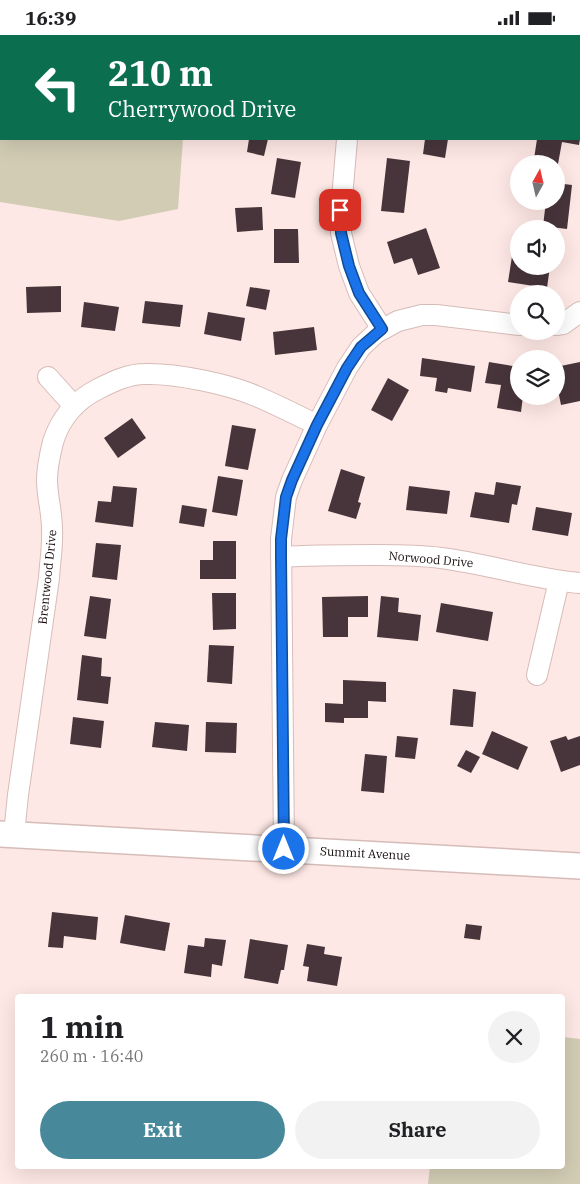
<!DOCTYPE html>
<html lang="en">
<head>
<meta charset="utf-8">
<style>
  body { margin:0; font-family:"IBM Plex Serif",serif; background:#f2f2f2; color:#202124; height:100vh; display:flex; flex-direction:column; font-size:19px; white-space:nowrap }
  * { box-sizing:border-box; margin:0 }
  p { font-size:16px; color:#757577 }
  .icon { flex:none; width:28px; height:28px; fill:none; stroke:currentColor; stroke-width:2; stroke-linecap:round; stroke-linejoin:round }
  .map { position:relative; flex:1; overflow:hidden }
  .drawer { position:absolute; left:15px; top:959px; width:550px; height:175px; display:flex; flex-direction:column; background:#fff; border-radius:5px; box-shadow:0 5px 20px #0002 }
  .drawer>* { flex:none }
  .guide { position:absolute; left:0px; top:0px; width:580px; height:105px; box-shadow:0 5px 20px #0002; background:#0b6e4f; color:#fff; overflow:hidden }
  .needle { width:32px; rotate:8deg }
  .buttons { position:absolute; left:510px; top:120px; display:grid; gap:10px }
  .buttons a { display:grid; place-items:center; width:55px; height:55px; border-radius:50%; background:#fff; box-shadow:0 5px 20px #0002; font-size:25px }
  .pin { position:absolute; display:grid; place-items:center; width:42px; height:42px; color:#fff; margin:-21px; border-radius:10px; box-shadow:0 2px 8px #0006 }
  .me { position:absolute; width:55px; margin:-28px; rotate:0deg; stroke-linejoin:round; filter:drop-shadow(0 0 4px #0008) }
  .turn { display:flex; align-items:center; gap:18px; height:105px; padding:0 25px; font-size:22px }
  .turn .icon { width:65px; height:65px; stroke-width:2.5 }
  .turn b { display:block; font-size:35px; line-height:42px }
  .round { display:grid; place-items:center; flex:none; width:52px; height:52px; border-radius:26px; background:#f2f2f2 }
  .headline { display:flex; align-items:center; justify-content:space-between; height:85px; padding:0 25px }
  h1 { font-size:30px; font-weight:700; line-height:38px }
  .action { display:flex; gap:10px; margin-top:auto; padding:10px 25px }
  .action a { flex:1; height:58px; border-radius:30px; background:#47889a; color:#fff; font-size:20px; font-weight:700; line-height:58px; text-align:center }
  .action a+a { background:#f2f2f2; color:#202124 }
  .status { display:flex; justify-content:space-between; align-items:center; height:35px; padding:0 25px; background:#fff; direction:ltr }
  .status svg { height:14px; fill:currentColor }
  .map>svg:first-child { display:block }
  .green { fill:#d2ccb4 }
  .building { fill:#48353c }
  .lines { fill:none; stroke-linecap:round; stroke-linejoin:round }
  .minor-casing { stroke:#d6bcb8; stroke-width:22 }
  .major-casing { stroke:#d6bcb8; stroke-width:28 }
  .minor { stroke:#fff; stroke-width:20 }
  .major { stroke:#fff; stroke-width:25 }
  .route-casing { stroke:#114b97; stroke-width:12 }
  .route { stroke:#1a73e8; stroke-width:9 }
  .labels { text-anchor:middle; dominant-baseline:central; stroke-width:5; stroke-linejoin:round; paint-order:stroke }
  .street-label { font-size:12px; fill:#140b0a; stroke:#fff }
</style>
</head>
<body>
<div class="status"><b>16:39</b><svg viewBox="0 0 49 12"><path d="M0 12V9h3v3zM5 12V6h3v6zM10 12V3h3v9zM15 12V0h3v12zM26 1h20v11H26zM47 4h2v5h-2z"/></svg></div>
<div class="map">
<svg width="580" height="1149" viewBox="0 0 580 1149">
  <rect width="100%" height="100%" fill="#fee8e5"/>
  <g class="green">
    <path d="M0 0H208L207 1H1V104H183L178 174 119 186 0 167Z"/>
    <path d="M563 1002 580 1004V1149H428L430 1131H562Z"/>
  </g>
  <g class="building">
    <path d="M249 104H268L264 121 247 117Z"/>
    <path d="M425 104H448L445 123 423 119Z"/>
    <path d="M537 104H580L579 110 562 107 558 129 534 124Z"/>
    <path d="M277 123 301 127 295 163 271 159Z"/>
    <path d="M387 123 410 126 404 178 381 176Z"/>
    <path d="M556 148 572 150 567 194 543 191 546 166H556Z"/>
    <path d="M262 172 263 195 237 197 235 173Z"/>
    <path d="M426 193 440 233 418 240 412 223 394 229 387 207Z"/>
    <path d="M274 194H298L299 228H274Z"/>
    <path d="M515 202H519V231H550L547 253 508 247Z"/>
    <path d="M61 251V277L27 278 26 252Z"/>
    <path d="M250 252 270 255 266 275 246 271Z"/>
    <path d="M145 266 183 270 180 292 142 288Z"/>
    <path d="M84 267 119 272 115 296 81 292Z"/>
    <path d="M208 277 245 283 241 306 204 299Z"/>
    <path d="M314 292 317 315 275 320 273 297Z"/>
    <path d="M422 323 475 331 471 357 448 353 447 358 435 356 437 343 420 341Z"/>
    <path d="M489 327 519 332V361H523L521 377 497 373 501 350 485 348Z"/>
    <path d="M580 327V366L561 370 558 355H556V332Z"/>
    <path d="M388 343 409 355 392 386 371 375Z"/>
    <path d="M132 383 146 403 118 423 104 403Z"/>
    <path d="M232 390 256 394 248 435 225 431Z"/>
    <path d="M341 434 365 442 358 467 361 468 356 484 328 476Z"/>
    <path d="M218 441 243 445 237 481 212 477Z"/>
    <path d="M496 447 521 451 517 470 512 469 509 488 470 482 475 457 494 460Z"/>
    <path d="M113 451 137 453 133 492 95 487 98 466 111 467Z"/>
    <path d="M409 451 450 456 447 479 406 475Z"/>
    <path d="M182 470 207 474 204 492 179 488Z"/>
    <path d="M536 472 572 478 568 501 532 495Z"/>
    <path d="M213 506H236V544H200V525H213Z"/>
    <path d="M96 508 121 510 117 545 92 542Z"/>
    <path d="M212 558H236V594L213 595Z"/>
    <path d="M90 561 111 564 106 604 84 601Z"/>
    <path d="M368 561V582H348V602H323L322 562Z"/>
    <path d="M381 561 399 563 398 577 421 580 418 606 377 602Z"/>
    <path d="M441 568 493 577 488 606 436 597Z"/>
    <path d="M209 610 234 611 232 649 207 647Z"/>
    <path d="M82 620 102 623 101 641 111 642 108 669 77 665Z"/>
    <path d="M343 645 386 647V667L368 666V683H344V688L325 687V668L343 669Z"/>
    <path d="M453 654 476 657 473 692 450 690Z"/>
    <path d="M73 682 104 686 101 713 70 709Z"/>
    <path d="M155 687 189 690 187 716 152 712Z"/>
    <path d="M206 687 237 688 236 718 205 717Z"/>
    <path d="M492 696 528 712 518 735 482 719Z"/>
    <path d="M397 701 418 703 415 724 395 722Z"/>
    <path d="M566 701 568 705 580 701V730L561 737 550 706Z"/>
    <path d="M466 715 480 722 471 738 457 731Z"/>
    <path d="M365 719 387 721 384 758 361 756Z"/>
    <path d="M52 877 98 882 96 905 64 901 63 913 48 912Z"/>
    <path d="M125 880 170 888 165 916 120 908Z"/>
    <path d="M466 889 482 891 480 905 464 903Z"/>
    <path d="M205 903 226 905 222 931 212 929 211 942 184 938 188 910 204 912Z"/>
    <path d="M250 904 288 910 284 935H281L278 949 244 943Z"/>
    <path d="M307 909 325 912 324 919 342 922 337 951 307 946 309 932 303 931Z"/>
  </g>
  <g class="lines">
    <defs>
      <g id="minor">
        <path d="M361 1V0"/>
        <path d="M347 104 341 175V198L349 231 359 258 382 294"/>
        <path d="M556 290 563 289 580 277"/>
        <path d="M48 342 74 371"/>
        <path d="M281 522C313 520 344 520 376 520 398 520 420 520 441 523 488 529 533 544 580 548"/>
        <path d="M537 640 559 546"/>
        <path d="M14 799 18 760 49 543C50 526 53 510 52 494 52 477 47 461 47 445 47 433 50 419 53 407 60 384 76 365 98 354 112 347 128 339 145 339 175 338 228 349 256 361 277 370 297 380 317 390"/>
        <path d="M284 814 281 504 286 462 292 445 317 390 347 333 361 312 376 298 398 286 422 280H436L519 290"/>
      </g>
      <path id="major" d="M0 799 580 831"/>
    </defs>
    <use href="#minor" class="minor-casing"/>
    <use href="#major" class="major-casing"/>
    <use href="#minor" class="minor"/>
    <use href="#major" class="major"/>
  </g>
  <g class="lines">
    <defs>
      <path id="route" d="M284 814 281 522V504L286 462 292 445 317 390 347 333 361 312 382 294 359 258 349 231 341 198 340 175"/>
    </defs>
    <use href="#route" class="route-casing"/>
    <use href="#route" class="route"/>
  </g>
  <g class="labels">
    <g class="street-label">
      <text transform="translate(431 524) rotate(5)">Norwood Drive</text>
      <text transform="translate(47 542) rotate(-84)">Brentwood Drive</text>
      <text transform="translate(365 818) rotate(3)">Summit Avenue</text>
    </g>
  </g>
</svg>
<div class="buttons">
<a><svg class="needle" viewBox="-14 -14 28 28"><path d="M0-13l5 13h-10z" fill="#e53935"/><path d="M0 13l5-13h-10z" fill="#757577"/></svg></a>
<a><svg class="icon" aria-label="sound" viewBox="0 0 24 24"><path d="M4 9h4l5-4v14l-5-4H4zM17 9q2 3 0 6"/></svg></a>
<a><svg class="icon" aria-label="search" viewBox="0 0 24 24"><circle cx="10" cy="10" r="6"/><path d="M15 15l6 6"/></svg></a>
<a><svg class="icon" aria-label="layers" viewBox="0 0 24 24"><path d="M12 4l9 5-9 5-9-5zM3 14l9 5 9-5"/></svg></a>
</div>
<div class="pin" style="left:340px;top:175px;background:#d93025"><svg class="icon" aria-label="arrive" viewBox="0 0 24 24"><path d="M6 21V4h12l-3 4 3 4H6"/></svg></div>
<svg class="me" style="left:284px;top:814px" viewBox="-20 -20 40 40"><circle r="17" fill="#1a73e8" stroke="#fff" stroke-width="3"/><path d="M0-11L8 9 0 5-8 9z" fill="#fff"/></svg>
<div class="guide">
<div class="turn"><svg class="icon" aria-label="left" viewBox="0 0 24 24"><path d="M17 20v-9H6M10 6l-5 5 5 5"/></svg><div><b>210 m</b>Cherrywood Drive</div></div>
</div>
<section class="drawer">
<div class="headline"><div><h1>1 min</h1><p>260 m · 16:40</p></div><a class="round"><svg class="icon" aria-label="close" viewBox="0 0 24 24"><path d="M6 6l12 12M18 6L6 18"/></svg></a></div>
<div class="action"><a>Exit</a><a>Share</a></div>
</section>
</div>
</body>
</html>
